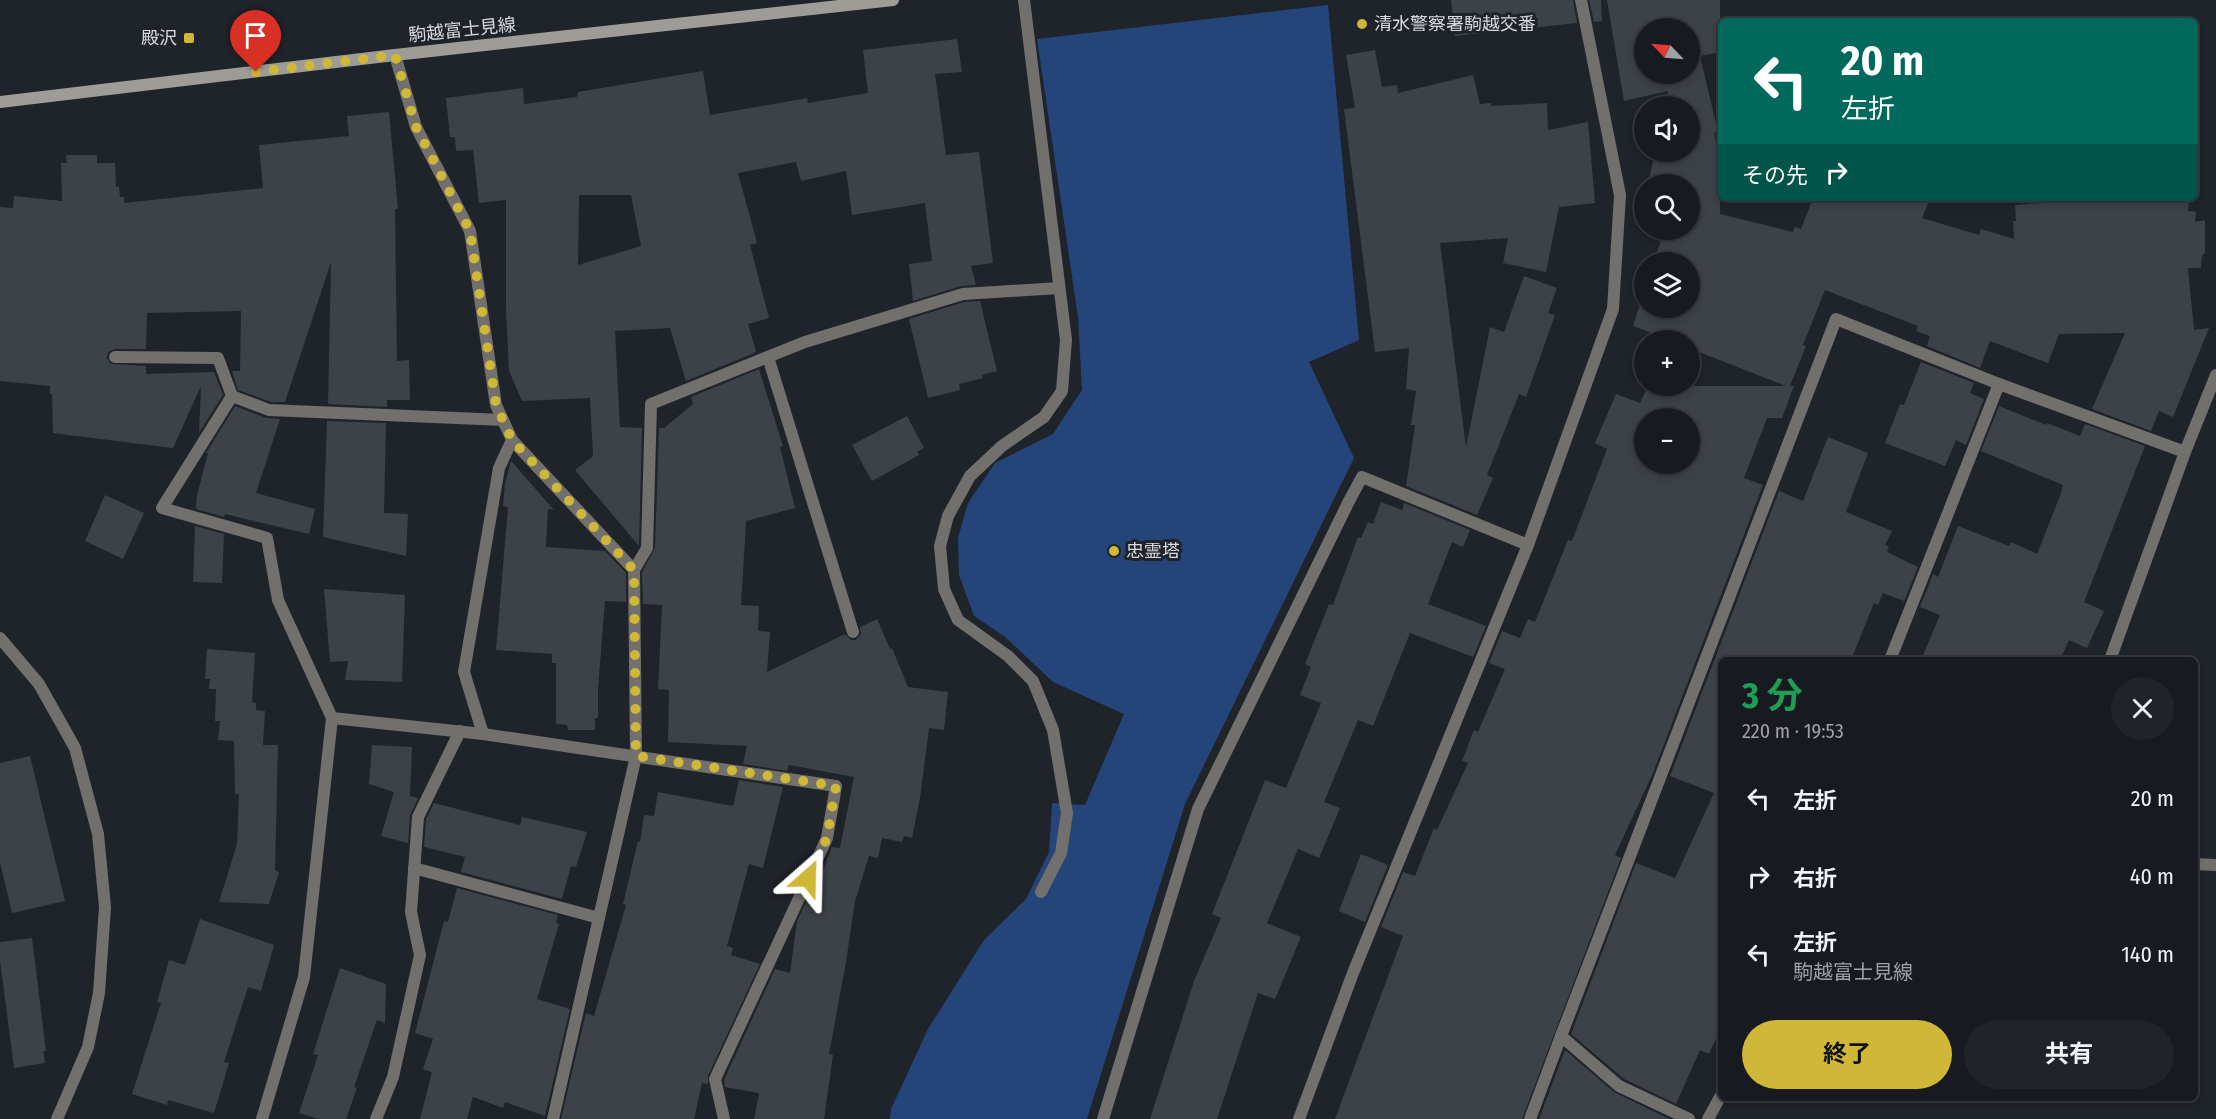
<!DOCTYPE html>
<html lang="ja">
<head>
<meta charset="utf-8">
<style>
  body { margin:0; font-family:"Fira Sans Condensed","Noto Sans JP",sans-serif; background:#202329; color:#f1f3f6; height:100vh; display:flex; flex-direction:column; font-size:22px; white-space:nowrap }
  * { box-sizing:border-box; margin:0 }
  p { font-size:20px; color:#9ea1a5 }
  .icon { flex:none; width:33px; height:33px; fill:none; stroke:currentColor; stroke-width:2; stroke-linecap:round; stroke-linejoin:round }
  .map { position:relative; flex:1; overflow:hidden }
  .drawer { position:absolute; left:1718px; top:657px; width:480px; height:444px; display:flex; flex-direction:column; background:#171a20; border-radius:9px; box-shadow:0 3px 9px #0003,0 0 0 2px #36383e }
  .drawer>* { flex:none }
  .guide { position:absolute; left:1718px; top:18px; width:480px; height:183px; border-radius:9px; box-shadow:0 3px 9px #0003,0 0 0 2px #36383e; background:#00695c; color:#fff; overflow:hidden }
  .needle { width:39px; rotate:295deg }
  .buttons { position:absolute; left:1634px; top:18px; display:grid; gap:12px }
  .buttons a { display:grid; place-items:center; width:66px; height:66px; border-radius:50%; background:#171a20; box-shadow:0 3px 9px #0003,0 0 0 2px #36383e; font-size:30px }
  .pin { position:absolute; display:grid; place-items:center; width:51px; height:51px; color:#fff; margin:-62px -26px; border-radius:50% 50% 50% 0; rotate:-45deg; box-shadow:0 0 6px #0007 }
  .pin .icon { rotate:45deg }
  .me { position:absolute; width:66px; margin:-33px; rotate:25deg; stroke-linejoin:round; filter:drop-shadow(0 0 4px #0008) }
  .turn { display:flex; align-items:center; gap:21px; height:126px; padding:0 24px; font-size:27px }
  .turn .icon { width:78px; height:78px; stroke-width:2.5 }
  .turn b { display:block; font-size:42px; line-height:51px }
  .then { display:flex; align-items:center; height:57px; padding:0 24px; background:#0003; gap:12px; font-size:22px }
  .round { display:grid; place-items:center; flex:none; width:63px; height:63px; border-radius:32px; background:#202329 }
  .overview { display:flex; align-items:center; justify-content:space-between; height:102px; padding:0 24px }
  h1 { font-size:36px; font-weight:700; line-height:45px; color:#1e9e55 }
  .primary-button { display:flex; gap:12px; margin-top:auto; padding:12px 24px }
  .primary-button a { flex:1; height:69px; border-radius:36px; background:#cfb837; color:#111; font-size:24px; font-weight:700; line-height:69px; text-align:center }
  .primary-button a+a { background:#202329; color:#f1f3f6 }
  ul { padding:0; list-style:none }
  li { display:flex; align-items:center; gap:18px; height:78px; padding:0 24px }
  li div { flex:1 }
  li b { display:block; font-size:22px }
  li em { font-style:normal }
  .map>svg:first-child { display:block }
  .green { fill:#25457a }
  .building { fill:#3d4249; fill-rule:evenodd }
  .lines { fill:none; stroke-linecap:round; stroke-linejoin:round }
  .service { stroke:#71706c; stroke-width:12 }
  .minor { stroke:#71706c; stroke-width:12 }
  .tertiary { stroke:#71706c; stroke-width:12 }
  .secondary { stroke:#9e9c96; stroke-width:12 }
  .route { stroke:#cfb837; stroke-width:10; stroke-dasharray:0 18 }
  .poi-dot { fill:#cfb837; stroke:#1f232a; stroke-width:2 }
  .labels { text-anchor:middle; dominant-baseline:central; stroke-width:6; stroke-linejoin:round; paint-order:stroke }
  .poi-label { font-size:18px; fill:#d7dadf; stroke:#1f232a; text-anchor:start }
  .street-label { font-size:18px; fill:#d7dadf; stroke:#1f232a }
</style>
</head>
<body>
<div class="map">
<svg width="2216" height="1119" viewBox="0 0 2216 1119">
  <rect width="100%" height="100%" fill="#1f232a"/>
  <path class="green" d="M1328 5 1359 340 1309 362 1354 458 1185 804 1087 1119H890L891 1109 928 1029 984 940 1026 899 1049 852 1052 803 1085 805 1124 714 1053 682 1004 636 974 616 959 575 958 538 968 503 995 463 1053 434 1082 390 1078 317 1037 39Z"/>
  <g class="building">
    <path d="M1451 0H1573L1577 23 1455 36Z"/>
    <path d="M1589 0H1601L1602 21 1594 22Z"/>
    <path d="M1607 0H1720V52L1700 56 1718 132 1714 133 1720 160V214L1793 232 1795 227 1801 229 1813 198H1930L1922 218 1979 235 1981 229 2014 239 2013 221H2016L2015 205 2094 199 2189 202 2188 211 2196 212 2195 222 2205 220V253L2202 255 2201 268H2188L2194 330 2209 328 2173 417 2159 411 2151 431 2092 409 2125 333 2059 334 2048 363 1990 341 1980 368 1927 346 1930 336 1916 331 1918 326 1825 290 1803 345 1806 346 1790 386H1794L1782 418H1767L1744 478 1763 485 1653 773 1615 855 1621 858 1522 1119H1335L1403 936 1381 927 1403 872 1415 876 1434 828 1437 830 1468 763 1462 761 1474 730 1478 732 1505 669 1489 663 1502 631 1520 638 1528 619 1535 622 1568 540 1572 541 1607 449 1595 443 1616 394 1640 403 1648 386H1786L1689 348V340H1670L1633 326 1644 292V308H1689V262H1654L1664 230H1689V184H1648L1655 152H1689V106H1664L1668 91 1624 101ZM1644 28H1689V74H1644ZM1644 418H1689V464H1644Z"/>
    <path d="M957 39 962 72 935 74 946 155 979 152 993 263 971 266 976 285 961 286 913 301 909 264 932 261 925 203 852 215 846 171 801 181 796 162 738 173 757 243 750 245 769 318 748 324 756 351 754 353 686 381 670 328 615 331 620 427 642 428 639 546 575 470 593 456 590 398 522 401 509 371 506 310V200L479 203 473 150 456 151 455 137H450L446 98 523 88 524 104 577 97 578 92 703 71 710 115 807 98 808 103 868 93 863 50ZM579 195H631L641 246 578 265Z"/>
    <path d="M1375 50 1382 87 1397 85 1398 93 1473 75 1480 104 1491 103V106L1547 103 1548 130 1588 122 1595 203 1559 207 1546 272 1503 263 1508 238 1440 243 1466 447 1490 327 1504 332 1524 276 1557 288 1548 313 1555 315 1526 397 1519 394 1487 475 1493 478 1477 515 1406 486 1415 425H1411L1416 391 1406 389 1409 348 1375 352 1344 109 1355 108 1346 55Z"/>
    <path d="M389 112 398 209H395L397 361 409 360 410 400H387V407L328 404 331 262 285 402H271L238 390 232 371H240L241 311 147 313 146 349H115L108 352 107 358 111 364 146 366V374L214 372 223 395 199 433 201 386 173 448 53 433 52 394H50V386L0 381V207L13 208 14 196 62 201 61 163H67L66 155H97V163H115L116 187H119L120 197H124V203L263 188 259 145 349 136 347 116Z"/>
    <path d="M980 301 997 371 982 375 983 378 959 384 960 390 928 398 909 319 964 302Z"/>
    <path d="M1921 362 1974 383 1970 393 1984 399 1966 445 1956 440 1945 466 1885 443 1900 404 1904 405Z"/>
    <path d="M759 369 783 446 780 447 795 508 746 521 741 605 759 606 758 631 770 632 767 672 845 634 851 640H856L861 634 860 627 877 619 890 649 892 648 908 687 948 692 944 730 929 728 920 798 912 838 904 836 902 842 882 838 878 858 869 856 855 901 846 962 829 1054 833 1055 824 1119H754L759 1093 725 1087 724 1080 775 969 790 973 797 921 819 874 821 875 832 847 840 848 854 777 789 765 787 771 743 764 747 746 668 742 669 690 658 689 662 605 643 604 642 572 655 548 659 428H664L693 404 691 397Z"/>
    <path d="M235 406 266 418 280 419 256 493 315 509 309 534 225 514 224 517 196 509 197 495 208 453H206Z"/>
    <path d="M1999 406 2046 425 2047 423 2080 436 2085 424 2145 446 2084 602 2104 611 2087 648 2069 640 2060 660H1921L1940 615 1920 607 1933 574 1938 577 1958 526 2009 546 2011 542 2037 554 2060 496 2063 485 1981 451Z"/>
    <path d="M907 416 924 448 917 452 919 455 872 481 852 445Z"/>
    <path d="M327 421 386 423 384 513 408 514 406 556 323 537Z"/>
    <path d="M1828 437 1868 453 1846 512 1892 531 1885 545 1889 546 1887 552 1918 567 1904 601 1883 593 1878 605 1874 603 1851 660H1720V1030L1709 1054 1700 1050 1676 1104 1624 1079 1571 1034 1636 863 1675 878 1714 793 1670 776 1779 491 1803 501Z"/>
    <path d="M511 461 554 510 548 509 546 547 605 551 626 573V602L605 601 598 689V718H595V730H568L567 725 556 724V663H552V654L496 650 508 507 503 506 505 483Z"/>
    <path d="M105 495 144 513 123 559 85 541Z"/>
    <path d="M1381 502 1402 510 1404 503 1470 530 1463 547 1452 542 1428 604 1486 626 1473 657 1410 633 1373 726 1358 720 1324 802 1340 808 1319 858 1298 849 1267 923 1301 937 1275 999 1258 993 1217 1119H1150L1194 981 1221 918 1212 914 1265 780 1286 788 1321 703 1300 695 1311 667 1305 664 1329 604 1333 605 1358 537 1361 538 1368 522 1373 524Z"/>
    <path d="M195 526 224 534 222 583 193 582Z"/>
    <path d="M324 589 405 595 402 682 345 680 348 661 330 662Z"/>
    <path d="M207 649 255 653 252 702 256 703V710L265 711 263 745H278L275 870 279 872 269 904 219 902 237 844 239 794H235L234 741 218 740 220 721H215L216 689H209L210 679H205Z"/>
    <path d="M372 745 412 747 410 796 418 798 410 816 408 843 381 836 394 792 403 795 369 784Z"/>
    <path d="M30 756 65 901 12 913 0 862V763Z"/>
    <path d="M739 780 783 787 763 868 749 864 727 946 733 948 731 955 760 964 708 1076V1084L702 1083 694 1119H561L586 1013 594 1016 626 905 623 904 638 841 640 842 644 815 654 816 658 792 733 806Z"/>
    <path d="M434 803 520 825 522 817 587 832 576 867 571 866 562 899 461 872 465 857 424 847 426 819Z"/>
    <path d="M1361 854 1388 865 1365 922 1339 911Z"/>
    <path d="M457 888 558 915 556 923 559 924 537 999 570 1009 545 1116 505 1102 503 1108 473 1097 467 1119H420L432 1072 423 1069 433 1039 415 1033 444 921 448 922Z"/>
    <path d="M200 919 274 945 261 991 248 987 224 1062 229 1063 214 1113 168 1100 167 1105 132 1094 161 1003 157 1002 169 960 185 965Z"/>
    <path d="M32 938 46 1051H43L45 1063 14 1068 0 960V942Z"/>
    <path d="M340 968 386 984 385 1023 377 1020 354 1087 357 1088 346 1119H319L299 1113 318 1055 313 1054Z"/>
    <path d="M1565 1050 1614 1092 1669 1119H1539Z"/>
  </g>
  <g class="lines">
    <g class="service">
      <path d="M768 357 853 632"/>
      <path d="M483 734 464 672 499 468 512 440"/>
      <path d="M1103 1119 1198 809 1349 501"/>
      <path d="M1530 1119 1561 1036"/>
    </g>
    <g class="minor">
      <path d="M1024 0 1066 340 1062 391 1044 417 1002 446 970 476 948 516 940 546 944 589 958 620 1008 656 1033 681 1053 730 1067 813 1061 853 1041 892"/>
      <path d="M395 55 416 127 470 231 496 405 512 440 634 570 636 756 553 1119"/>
      <path d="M115 357 218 358 232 396 269 410 503 420"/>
      <path d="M232 396 162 508 267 538 278 600 332 718 304 977 262 1119"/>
      <path d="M1349 501 1362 477 1528 545"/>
      <path d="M634 570 647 548 651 404 805 342 963 294 1059 288"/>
      <path d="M1890 660 1999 384"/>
      <path d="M2110 660 2185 452 2216 375"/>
      <path d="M332 718 483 734 836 786 827 838 715 1079 724 1119"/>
      <path d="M2194 864 2216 865"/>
      <path d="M414 868 599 918"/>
      <path d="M376 1119 393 1077 420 955 411 912 418 817 460 731"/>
      <path d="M1299 1119 1353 973 1528 545 1613 309 1620 195 1581 0"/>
      <path d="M1689 1119 1619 1086 1561 1036 1836 319 1999 384 2185 452"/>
      <path d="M1708 1119 1720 1097"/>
    </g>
    <path class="tertiary" d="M0 638 39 684 75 748 98 834 105 907 99 993 88 1047 57 1119"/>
    <path class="secondary" d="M0 102 395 55 893 0"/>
  </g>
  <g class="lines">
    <path class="route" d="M256 72 395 55 416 127 470 231 496 405 512 440 634 570 636 756 836 786 827 838 808 878"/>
  </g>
  <g class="poi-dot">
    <circle cx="1362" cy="24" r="6"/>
    <rect x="183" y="32" width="12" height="12" rx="3"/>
    <circle cx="1114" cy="551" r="6"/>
  </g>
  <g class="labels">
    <g class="poi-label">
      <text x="1374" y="24">清水警察署駒越交番</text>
      <text x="177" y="38" text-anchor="end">殿沢</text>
      <text x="1126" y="551">忠霊塔</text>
    </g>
    <g class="street-label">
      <text transform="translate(462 30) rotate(-6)">駒越富士見線</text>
    </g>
  </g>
</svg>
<div class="buttons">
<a><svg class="needle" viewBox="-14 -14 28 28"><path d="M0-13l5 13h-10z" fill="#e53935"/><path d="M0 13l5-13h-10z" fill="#9ea1a5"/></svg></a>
<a><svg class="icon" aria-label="sound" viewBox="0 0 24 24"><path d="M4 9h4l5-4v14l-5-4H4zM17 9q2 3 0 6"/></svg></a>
<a><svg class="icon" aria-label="search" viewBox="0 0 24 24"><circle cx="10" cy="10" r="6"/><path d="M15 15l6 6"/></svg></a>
<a><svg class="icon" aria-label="layers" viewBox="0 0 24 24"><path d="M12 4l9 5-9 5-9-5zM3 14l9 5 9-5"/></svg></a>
<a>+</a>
<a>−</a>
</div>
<div class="pin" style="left:256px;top:72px;background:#d93025"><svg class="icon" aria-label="arrive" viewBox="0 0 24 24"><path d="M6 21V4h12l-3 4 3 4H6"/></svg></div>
<svg class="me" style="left:808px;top:878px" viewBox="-20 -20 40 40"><path d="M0-17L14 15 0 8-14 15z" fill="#cfb837" stroke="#fff" stroke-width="4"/></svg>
<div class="guide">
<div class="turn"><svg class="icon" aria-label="left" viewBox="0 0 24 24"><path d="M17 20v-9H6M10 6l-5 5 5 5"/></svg><div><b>20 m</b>左折</div></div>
<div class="then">その先<svg class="icon" aria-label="right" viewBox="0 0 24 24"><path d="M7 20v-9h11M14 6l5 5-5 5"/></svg></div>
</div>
<section class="drawer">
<div class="overview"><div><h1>3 分</h1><p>220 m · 19:53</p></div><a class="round"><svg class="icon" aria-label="close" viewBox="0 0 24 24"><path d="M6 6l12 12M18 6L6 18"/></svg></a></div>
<ul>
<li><svg class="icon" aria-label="left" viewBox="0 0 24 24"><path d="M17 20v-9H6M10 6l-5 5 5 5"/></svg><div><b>左折</b></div><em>20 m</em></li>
<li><svg class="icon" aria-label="right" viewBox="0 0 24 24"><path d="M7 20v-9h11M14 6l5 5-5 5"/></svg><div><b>右折</b></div><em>40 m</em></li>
<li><svg class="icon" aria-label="left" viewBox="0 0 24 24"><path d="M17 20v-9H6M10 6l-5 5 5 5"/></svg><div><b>左折</b><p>駒越富士見線</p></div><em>140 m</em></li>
</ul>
<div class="primary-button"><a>終了</a><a>共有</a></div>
</section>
</div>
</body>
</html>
